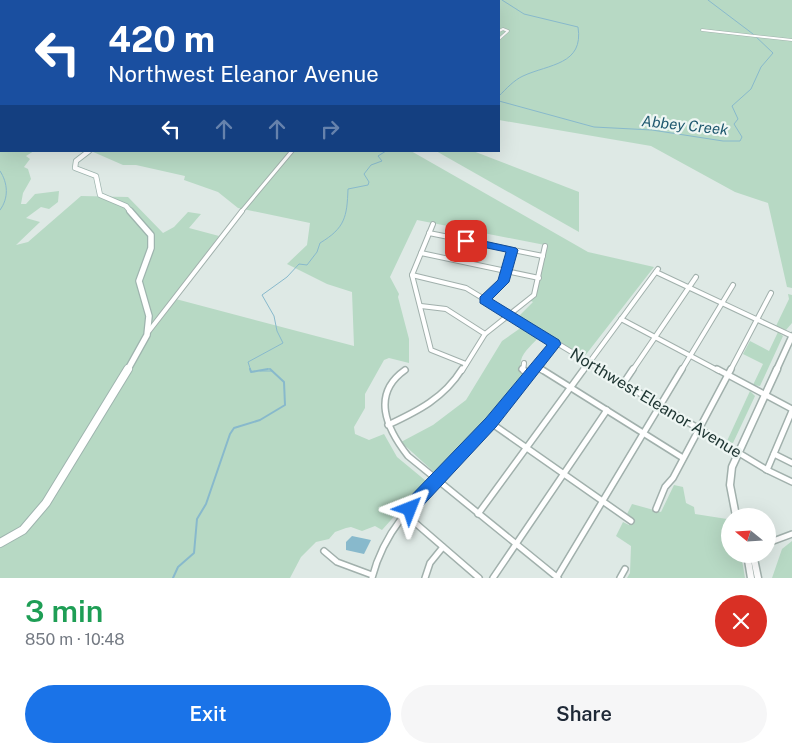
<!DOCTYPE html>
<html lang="en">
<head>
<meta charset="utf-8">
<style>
  body { margin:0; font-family:"Public Sans",sans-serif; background:#f6f6f7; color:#1f2937; height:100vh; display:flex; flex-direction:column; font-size:19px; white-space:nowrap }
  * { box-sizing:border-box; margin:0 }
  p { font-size:16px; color:#747a83 }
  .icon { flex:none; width:28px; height:28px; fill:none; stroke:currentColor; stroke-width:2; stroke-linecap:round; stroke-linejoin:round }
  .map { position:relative; height:578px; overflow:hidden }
  .panel { display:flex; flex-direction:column; background:#fff; flex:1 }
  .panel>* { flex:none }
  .top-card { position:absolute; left:0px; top:0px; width:500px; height:152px; box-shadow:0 5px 20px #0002; background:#1a4fa0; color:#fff; overflow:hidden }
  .needle { width:32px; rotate:288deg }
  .fabs { position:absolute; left:721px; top:508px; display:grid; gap:10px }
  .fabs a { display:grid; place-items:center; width:55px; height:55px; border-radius:50%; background:#fff; box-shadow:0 5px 20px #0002; font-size:25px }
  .pin { position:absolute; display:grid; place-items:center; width:42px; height:42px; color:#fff; margin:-21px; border-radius:10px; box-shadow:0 2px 8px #0006 }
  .me { position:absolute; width:55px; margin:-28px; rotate:45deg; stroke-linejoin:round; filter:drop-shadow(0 0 4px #0008) }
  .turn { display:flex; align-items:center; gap:18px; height:105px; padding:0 25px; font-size:22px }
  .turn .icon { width:65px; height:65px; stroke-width:2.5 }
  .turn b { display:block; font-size:35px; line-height:42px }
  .lanes { display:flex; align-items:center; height:48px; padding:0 25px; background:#0003; justify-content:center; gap:25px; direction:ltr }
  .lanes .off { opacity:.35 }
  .round { display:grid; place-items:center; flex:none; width:52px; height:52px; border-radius:26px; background:#f6f6f7 }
  .headline { display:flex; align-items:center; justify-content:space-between; height:85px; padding:0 25px }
  h1 { font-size:30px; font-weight:600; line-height:38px; color:#1e9e55 }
  .button { display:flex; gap:10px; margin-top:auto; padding:10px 25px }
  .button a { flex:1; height:58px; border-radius:30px; background:#1a73e8; color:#fff; font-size:20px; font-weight:600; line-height:58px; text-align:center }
  .button a+a { background:#f6f6f7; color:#1f2937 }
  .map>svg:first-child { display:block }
  .green { fill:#b7d9c4 }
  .water { fill:#88b9cc }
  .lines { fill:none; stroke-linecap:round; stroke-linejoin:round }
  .stream-far1 { stroke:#88b9cc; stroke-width:1 }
  .stream { stroke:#88b9cc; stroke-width:2 }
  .minor-far3-casing { stroke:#a1b0ac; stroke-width:3 }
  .minor-far2-casing { stroke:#a1b0ac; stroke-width:5 }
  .minor-far1-casing { stroke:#a1b0ac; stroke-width:6 }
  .minor-casing { stroke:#a1b0ac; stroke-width:8 }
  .tertiary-far1-casing { stroke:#a1b0ac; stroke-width:8 }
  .tertiary-casing { stroke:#a1b0ac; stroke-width:9 }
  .secondary-far3-casing { stroke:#9eb4ae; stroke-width:4.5 }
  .secondary-far2-casing { stroke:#9eb4ae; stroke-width:6 }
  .secondary-far1-casing { stroke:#9eb4ae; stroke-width:8 }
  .secondary-casing { stroke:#9eb4ae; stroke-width:10 }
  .minor-far3 { stroke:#fff; stroke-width:2 }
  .minor-far2 { stroke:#fff; stroke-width:3 }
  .minor-far1 { stroke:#fff; stroke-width:4 }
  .minor { stroke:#fff; stroke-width:5 }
  .tertiary-far1 { stroke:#fff; stroke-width:5 }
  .tertiary { stroke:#fff; stroke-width:6 }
  .secondary-far3 { stroke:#fff; stroke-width:3 }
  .secondary-far2 { stroke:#fff; stroke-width:4.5 }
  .secondary-far1 { stroke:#fff; stroke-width:5.5 }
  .secondary { stroke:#fff; stroke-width:8 }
  .route { fill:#1a73e8; stroke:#114b97 }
  .labels { text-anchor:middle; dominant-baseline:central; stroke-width:4.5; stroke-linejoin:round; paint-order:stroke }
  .far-water-label { font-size:15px; font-style:italic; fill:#1f586f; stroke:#eef6f3 }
  .street-label { font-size:16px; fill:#203734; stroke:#eef6f3 }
</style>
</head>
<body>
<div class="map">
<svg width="792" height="578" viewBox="0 0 792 578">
  <rect width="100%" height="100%" fill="#dee9e5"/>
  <g class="green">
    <path d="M357 0H792V288L787 287 768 203 735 192 651 146 499 120V1Z"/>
    <path d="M0 24 1 151H34L26 156 30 159 24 167 28 169 31 179 23 193 21 204H26L35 194 59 191 58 202 49 209 41 207 26 218 40 222 16 245 28 242 81 196 128 197 163 233 174 227 188 212 201 214 189 228 219 236 172 298 354 346 352 292 327 284 287 264 307 245 310 223 238 208 218 192 184 180 185 176 136 165H123L91 151H411L588 252 654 267 584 357 519 316 533 302 529 300 534 294 545 245 417 220 390 277 399 294 398 297 409 339V363L389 358 384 360 365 394V408L354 427 355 434 369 440 384 434 397 457 426 481 382 530 375 526 362 531 351 527 346 528 335 532 329 539 316 542 301 557 290 578H0Z"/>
    <path d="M436 151H473L579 192V232Z"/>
    <path d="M788 294 792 295V323L786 330 776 326 789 299Z"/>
    <path d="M522 327 538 338C528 349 515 358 523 374L466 442 435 473 401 442 433 425 466 400 502 341Z"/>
    <path d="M778 332 783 336 760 386 753 385 763 364 743 354 750 341 769 351Z"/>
    <path d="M750 391 755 396 733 443 727 441Z"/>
    <path d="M674 485 683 487 686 503 694 507 695 514 727 519 730 527V554H741L745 578H627L630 573 631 546 616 536 623 522 629 525 631 517 627 514 632 504 661 512Z"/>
    <path d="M792 541V578H772L782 549Z"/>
  </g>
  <path class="water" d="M352 536 371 540 364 554 346 550V542Z"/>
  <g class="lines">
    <g class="stream-far1">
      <path d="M370 0 372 1"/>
      <path d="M499 96C506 89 514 80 523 76 549 64 584 65 578 27L524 14 502 0"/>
      <path d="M499 101 594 127 652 130 723 141H740L742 137 734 124 738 119 732 106 751 89 761 67 773 53 753 34 708 0"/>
      <path d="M0 171C8 183 9 198 0 210"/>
      <path d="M251 371 248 362 283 343 277 331 274 316 262 295 287 277 299 264 307 265 317 252 320 243C345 228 347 217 348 189L368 185 369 182 364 174 371 165 382 161 378 156 386 151"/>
      <path d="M260 371H272"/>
    </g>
    <g class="stream">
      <path d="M250 369 251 372 268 369"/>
      <path d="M173 578 178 567 194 553 197 519 206 504 230 434 234 428 260 420 285 405 284 382 270 369"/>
    </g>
    <defs>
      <g id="minor-far3">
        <path d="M179 0H182"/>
        <path d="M702 30 792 40"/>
        <path d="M499 31 503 29 508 31 499 39"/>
      </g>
      <path id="minor-far2" d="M241 212 292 151"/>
      <g id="minor-far1">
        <path d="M433 224 412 275 431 350 466 364"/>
        <path d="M429 233 543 256"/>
        <path d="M421 253 539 278"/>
        <path d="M656 272 792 336"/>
        <path d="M412 275 466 288 603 371"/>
        <path d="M485 300 503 282 512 250"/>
        <path d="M421 306 446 309 485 334"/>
        <path d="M621 319 719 371"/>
        <path d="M149 331 242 211"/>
        <path d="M536 366 543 371"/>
        <path d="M462 371 485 334 534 295 545 246"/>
        <path d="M523 371 524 363"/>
        <path d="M533 371 555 344"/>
        <path d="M583 371 658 269"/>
        <path d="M632 371 696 277"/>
        <path d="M681 371 733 285"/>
        <path d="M730 371 771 293"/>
      </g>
      <g id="minor">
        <path d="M522 369 530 374"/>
        <path d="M541 369 683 458"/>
        <path d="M600 369 767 470 792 482"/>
        <path d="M717 369 792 409"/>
        <path d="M405 370C371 394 386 428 408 456L558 578"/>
        <path d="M623 384 633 369"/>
        <path d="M491 423 631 521"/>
        <path d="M388 425C418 411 444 398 462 369"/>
        <path d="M774 454 792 463"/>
        <path d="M767 470 792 411"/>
        <path d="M656 509 665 487 673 478 731 369"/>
        <path d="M405 514 479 578"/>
        <path d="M478 514 584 369"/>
        <path d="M768 543 792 534"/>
        <path d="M324 551 337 562 372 575"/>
        <path d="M557 577 682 369"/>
        <path d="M372 578C387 518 433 486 473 443 495 420 514 394 534 369"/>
        <path d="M425 578 430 563 443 547"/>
        <path d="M493 578 607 410"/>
        <path d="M620 578 625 569"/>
      </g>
      <path id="tertiary-far1" d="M776 371 792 336"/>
      <g id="tertiary">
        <path d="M736 516 730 485 732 467 777 369"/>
        <path d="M747 554 751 578"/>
        <path d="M753 554 758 578"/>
      </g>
      <g id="secondary-far3">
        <path d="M96 1 100 0"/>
        <path d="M334 1 336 0"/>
      </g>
      <path id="secondary-far2" d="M89 151 76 161 75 168 96 176 100 195 126 206 131 212"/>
      <path id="secondary-far1" d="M127 371 147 335 149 316 139 281 151 248V235L130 211"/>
      <path id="secondary" d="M0 543 23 530 46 503 128 369"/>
    </defs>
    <use href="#minor-far3" class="minor-far3-casing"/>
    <use href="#minor-far2" class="minor-far2-casing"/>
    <use href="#minor-far1" class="minor-far1-casing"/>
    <use href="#minor" class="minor-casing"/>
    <use href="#tertiary-far1" class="tertiary-far1-casing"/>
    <use href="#tertiary" class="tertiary-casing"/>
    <use href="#secondary-far3" class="secondary-far3-casing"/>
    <use href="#secondary-far2" class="secondary-far2-casing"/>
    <use href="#secondary-far1" class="secondary-far1-casing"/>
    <use href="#secondary" class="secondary-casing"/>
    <use href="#minor-far3" class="minor-far3"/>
    <use href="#minor-far2" class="minor-far2"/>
    <use href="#minor-far1" class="minor-far1"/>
    <use href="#minor" class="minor"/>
    <use href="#tertiary-far1" class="tertiary-far1"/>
    <use href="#tertiary" class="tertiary"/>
    <use href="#secondary-far3" class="secondary-far3"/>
    <use href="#secondary-far2" class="secondary-far2"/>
    <use href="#secondary-far1" class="secondary-far1"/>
    <use href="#secondary" class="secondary"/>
  </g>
  <path class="route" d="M466 237 516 248 518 250 509 282 492 299 559 340 561 344 496 427 415 514 410 516 404 514 402 509 404 503 486 418 547 345 480 303V297L498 280 506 252 463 243 461 241Z"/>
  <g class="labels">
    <g class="far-water-label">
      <text transform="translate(685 125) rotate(6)">Abbey Creek</text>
    </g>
    <g class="street-label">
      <text transform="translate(656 403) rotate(31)">Northwest Eleanor Avenue</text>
    </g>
  </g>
</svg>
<div class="fabs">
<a><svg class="needle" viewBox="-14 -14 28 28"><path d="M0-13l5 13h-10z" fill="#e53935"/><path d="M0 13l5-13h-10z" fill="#747a83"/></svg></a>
</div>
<div class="pin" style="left:466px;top:241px;background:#d93025"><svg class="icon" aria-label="arrive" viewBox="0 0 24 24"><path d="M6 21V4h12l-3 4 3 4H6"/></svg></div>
<svg class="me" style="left:410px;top:509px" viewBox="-20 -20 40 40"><path d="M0-17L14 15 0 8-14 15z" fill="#1a73e8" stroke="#fff" stroke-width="4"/></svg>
<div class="top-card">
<div class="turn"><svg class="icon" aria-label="left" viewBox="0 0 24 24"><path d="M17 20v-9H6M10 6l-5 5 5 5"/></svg><div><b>420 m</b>Northwest Eleanor Avenue</div></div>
<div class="lanes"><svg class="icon" aria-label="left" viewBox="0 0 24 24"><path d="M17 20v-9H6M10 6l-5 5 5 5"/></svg><svg class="icon off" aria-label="ahead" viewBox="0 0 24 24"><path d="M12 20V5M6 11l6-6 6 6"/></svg><svg class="icon off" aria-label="ahead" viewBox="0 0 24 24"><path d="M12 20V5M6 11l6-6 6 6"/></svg><svg class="icon off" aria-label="right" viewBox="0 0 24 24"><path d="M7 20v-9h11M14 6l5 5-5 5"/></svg></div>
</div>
</div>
<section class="panel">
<div class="headline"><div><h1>3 min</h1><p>850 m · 10:48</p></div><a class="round" style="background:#d93025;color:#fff"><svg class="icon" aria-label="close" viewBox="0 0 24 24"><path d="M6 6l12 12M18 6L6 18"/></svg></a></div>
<div class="button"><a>Exit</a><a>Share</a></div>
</section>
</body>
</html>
